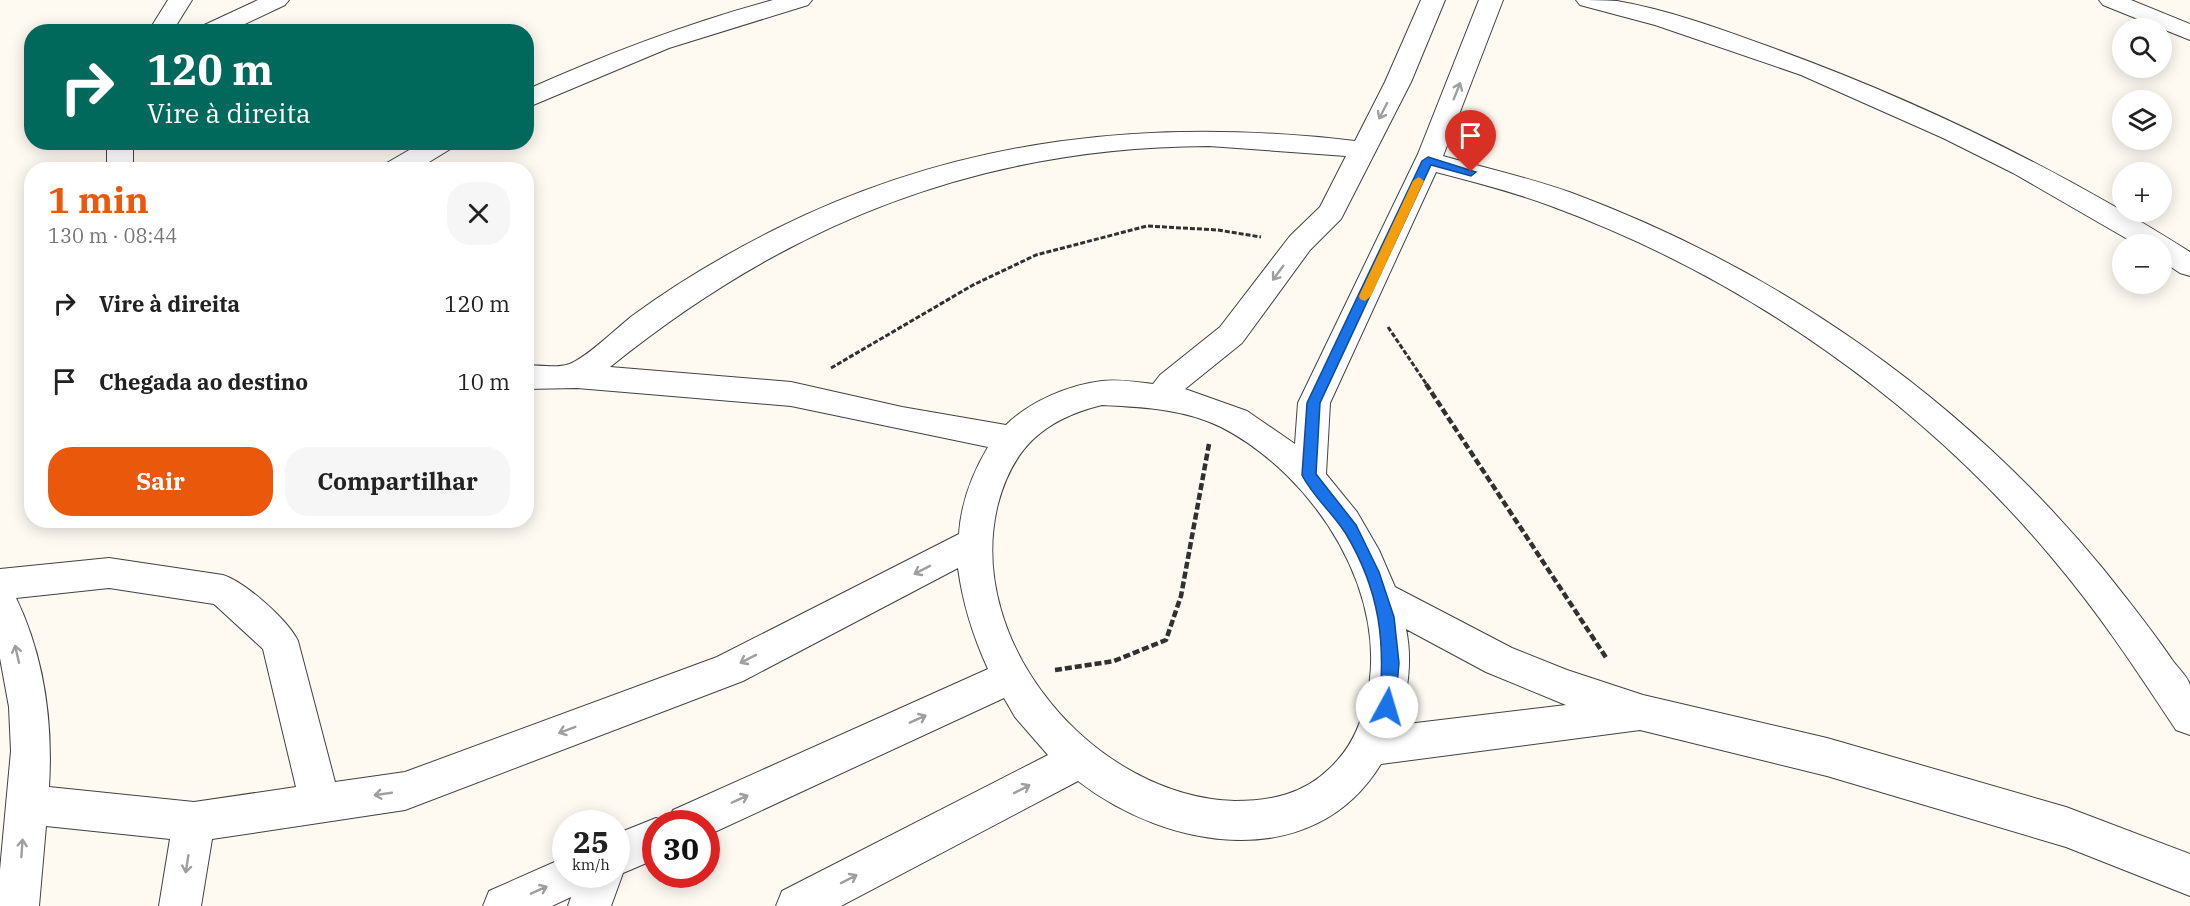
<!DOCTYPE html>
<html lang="pt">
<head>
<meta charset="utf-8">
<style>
  body { margin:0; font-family:"IBM Plex Serif",serif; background:#f6f6f6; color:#222; height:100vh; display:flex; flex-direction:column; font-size:22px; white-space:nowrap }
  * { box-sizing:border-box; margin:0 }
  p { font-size:20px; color:#767676 }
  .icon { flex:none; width:33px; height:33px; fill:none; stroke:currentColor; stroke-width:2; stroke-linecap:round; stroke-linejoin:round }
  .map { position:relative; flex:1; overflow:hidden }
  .panel { position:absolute; left:24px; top:162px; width:510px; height:366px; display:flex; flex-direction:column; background:#fff; border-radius:24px; box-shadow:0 3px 15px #0003 }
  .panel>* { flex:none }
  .banner { position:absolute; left:24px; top:24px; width:510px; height:126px; border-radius:24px; box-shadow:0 3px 15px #0003; background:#00695c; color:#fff; overflow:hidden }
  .controls { position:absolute; left:2112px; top:18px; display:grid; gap:12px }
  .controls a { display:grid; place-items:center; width:60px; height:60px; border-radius:50%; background:#fff; box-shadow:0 3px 15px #0003; font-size:30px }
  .speed { position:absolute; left:552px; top:810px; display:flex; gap:12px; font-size:30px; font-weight:700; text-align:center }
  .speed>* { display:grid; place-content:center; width:78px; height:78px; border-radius:50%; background:#fff; box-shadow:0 3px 15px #0003; line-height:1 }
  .speed small { font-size:15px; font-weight:400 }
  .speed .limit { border:9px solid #d22; background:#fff; color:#111 }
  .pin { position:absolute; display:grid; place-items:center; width:51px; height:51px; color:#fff; margin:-62px -26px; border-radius:50% 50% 50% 0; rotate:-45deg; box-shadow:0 0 6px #0007 }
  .pin .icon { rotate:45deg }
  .me { position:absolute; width:66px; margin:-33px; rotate:6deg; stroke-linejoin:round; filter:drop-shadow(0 0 4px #0008) }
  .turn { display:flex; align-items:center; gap:21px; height:126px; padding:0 24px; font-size:27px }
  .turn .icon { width:78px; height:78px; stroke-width:2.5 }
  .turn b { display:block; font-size:42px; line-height:51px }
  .round { display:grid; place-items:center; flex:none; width:63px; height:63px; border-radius:24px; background:#f6f6f6 }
  .head { display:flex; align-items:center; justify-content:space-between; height:102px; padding:0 24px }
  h1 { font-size:36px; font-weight:700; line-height:45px; color:#ea580c }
  .button { display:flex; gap:12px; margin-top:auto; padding:12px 24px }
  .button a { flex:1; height:69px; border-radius:24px; background:#ea580c; color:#fff; font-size:24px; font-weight:700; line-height:69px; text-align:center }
  .button a+a { background:#f6f6f6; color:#222 }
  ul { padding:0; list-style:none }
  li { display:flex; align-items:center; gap:18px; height:78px; padding:0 24px }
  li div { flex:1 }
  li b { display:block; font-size:22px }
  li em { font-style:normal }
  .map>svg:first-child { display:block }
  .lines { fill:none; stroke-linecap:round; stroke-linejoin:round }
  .minor-casing { stroke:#424242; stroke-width:2 }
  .path-far1 { stroke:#313131; stroke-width:3; stroke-dasharray:5 2; stroke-linecap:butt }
  .path { stroke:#313131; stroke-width:4.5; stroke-dasharray:7 3; stroke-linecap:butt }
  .minor { fill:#fff; fill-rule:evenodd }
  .oneway { stroke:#9f9f9f }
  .route { fill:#1a73e8; stroke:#114b97; stroke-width:1.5 }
  .slow { fill:#f59e0b }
</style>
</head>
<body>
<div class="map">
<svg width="2190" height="906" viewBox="0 0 2190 906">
  <rect width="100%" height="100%" fill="#fefaf2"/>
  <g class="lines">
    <defs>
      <g id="minor">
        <path d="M168 0H192L172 32H148Z"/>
        <path d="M258 0H289L285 5 228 32H196L200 27Z"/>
        <path d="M773 0H812L808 5 669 48 526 108V90C606 54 688 23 773 0Z"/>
        <path d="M1421 0H1445L1411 82 1341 219 1310 250 1242 343 1185 389 1247 411 1295 444 1298 403 1418 154 1479 0H1503L1443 156C1486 168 1530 178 1572 193 1779 270 1964 399 2104 570 2128 600 2151 629 2173 661 2178 668 2188 677 2190 685 2190 699 2190 720 2190 735L2176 730C2137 671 2099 613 2053 559 1921 401 1744 277 1551 206 1513 192 1475 182 1436 172L1330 403 1326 474 1357 512 1379 550 1395 587 1512 648 1567 670 1643 695 1827 738 2066 807 2190 854V896L2066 847 1827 776 1640 730 1381 764C1313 875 1167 850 1078 781L841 906H776L782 891 1048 755 1015 717 1004 698 706 836V824H656V859L623 873 611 906H568L571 897 552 906H483L489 891 566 857V874H616V834L656 818 667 822 673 810 988 669C973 636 963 605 958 568L743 681 405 810 212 839 201 906H159L170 839 46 826 39 906H0V870L11 751 9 707 0 658V569L109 558 223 575C245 582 288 620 298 641L335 782 405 772 717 657 959 534C961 503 972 474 988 447L791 406 577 388 526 389V365C539 365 561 369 572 363 593 352 613 331 632 316 677 283 726 254 776 229 961 137 1152 117 1355 141L1385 82ZM1209 146 1346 156 1320 207 1290 236 1220 327 1160 375 1153 384C1136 382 1118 379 1102 381 1068 385 1029 402 1006 425L902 407 791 382 610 367C788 223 979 147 1209 146ZM1102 405C1143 407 1184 409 1221 427 1316 476 1394 598 1365 705 1359 730 1349 750 1330 768 1304 794 1271 801 1235 801 1095 797 963 643 998 504 1013 447 1045 419 1102 405ZM109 588 214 604 263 649 296 787 194 802 49 787C53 722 44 656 16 598ZM1406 629 1486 672 1566 705 1399 725C1407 693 1413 662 1406 629Z"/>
        <path d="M1576 0C1590 0 1604 0 1617 1 1669 10 1721 29 1770 47 1917 100 2059 169 2190 252V276L2180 273 2162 261V244H2136L2013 173 1943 138 1801 75 1655 25 1580 5Z"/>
        <path d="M2099 0H2131L2190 24V40L2103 5Z"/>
        <rect x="107" y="142" width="26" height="28"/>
        <path d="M423 142H456L452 148 416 170H382L385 164Z"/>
      </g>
    </defs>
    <use href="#minor" class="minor-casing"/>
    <g class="path-far1">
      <path d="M1388 327 1427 385"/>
      <path d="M831 368 973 285 1036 255 1147 226 1218 230 1261 237"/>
    </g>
    <g class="path">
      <path d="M1426 384 1607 659"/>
      <path d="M1055 670 1114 661 1166 640 1181 596 1209 444"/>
    </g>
    <use href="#minor" class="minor"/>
  </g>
  <defs><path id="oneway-shaft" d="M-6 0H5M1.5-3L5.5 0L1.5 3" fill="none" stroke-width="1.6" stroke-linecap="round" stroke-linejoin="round" transform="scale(1.5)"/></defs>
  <g class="oneway">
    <use href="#oneway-shaft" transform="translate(1457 91) rotate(-68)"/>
    <use href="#oneway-shaft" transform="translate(1383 111) rotate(117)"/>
    <use href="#oneway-shaft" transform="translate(1278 273) rotate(126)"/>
    <use href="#oneway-shaft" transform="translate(922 570) rotate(153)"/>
    <use href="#oneway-shaft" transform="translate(17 654) rotate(-103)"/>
    <use href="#oneway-shaft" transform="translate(748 659) rotate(153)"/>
    <use href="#oneway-shaft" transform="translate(918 719) rotate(-24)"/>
    <use href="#oneway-shaft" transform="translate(567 730) rotate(159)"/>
    <use href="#oneway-shaft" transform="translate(1022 789) rotate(-27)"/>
    <use href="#oneway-shaft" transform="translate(383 794) rotate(172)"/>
    <use href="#oneway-shaft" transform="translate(740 799) rotate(-24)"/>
    <use href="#oneway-shaft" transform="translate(22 848) rotate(-86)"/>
    <use href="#oneway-shaft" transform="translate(187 864) rotate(99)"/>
    <use href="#oneway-shaft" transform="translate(849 879) rotate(-27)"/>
    <use href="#oneway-shaft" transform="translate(539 890) rotate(-24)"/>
  </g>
  <path class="route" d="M1428 157 1476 172 1471 176 1431 165 1320 403 1316 474 1356 525 1379 572 1394 617 1399 663 1395 707 1393 712 1387 714 1382 712 1379 707C1386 643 1380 591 1346 534 1333 513 1313 497 1302 475L1307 403 1422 161Z"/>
  <path class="slow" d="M1419 177 1424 181 1371 296 1365 301 1360 299 1359 296 1413 181Z"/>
</svg>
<div class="controls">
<a><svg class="icon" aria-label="search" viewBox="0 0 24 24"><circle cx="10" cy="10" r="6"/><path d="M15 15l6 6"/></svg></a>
<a><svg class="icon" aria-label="layers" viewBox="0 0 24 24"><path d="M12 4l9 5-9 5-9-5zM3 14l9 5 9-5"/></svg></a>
<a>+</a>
<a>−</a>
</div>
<div class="speed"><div>25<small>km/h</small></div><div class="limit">30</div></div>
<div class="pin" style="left:1471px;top:172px;background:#d93025"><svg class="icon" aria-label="arrive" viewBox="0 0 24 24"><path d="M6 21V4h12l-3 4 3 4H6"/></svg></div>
<svg class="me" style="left:1387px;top:707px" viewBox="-20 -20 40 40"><circle r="19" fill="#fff"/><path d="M0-13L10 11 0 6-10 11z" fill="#1a73e8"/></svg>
<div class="banner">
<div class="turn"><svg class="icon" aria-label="right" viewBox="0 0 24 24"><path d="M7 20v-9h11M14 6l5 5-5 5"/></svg><div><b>120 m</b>Vire à direita</div></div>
</div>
<section class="panel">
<div class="head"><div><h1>1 min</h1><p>130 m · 08:44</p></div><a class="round"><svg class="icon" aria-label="close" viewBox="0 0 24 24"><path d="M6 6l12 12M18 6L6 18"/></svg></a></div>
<ul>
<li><svg class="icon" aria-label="right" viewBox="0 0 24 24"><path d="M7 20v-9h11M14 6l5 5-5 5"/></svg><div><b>Vire à direita</b></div><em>120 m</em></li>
<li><svg class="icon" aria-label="arrive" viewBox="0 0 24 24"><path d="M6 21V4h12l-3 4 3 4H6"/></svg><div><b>Chegada ao destino</b></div><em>10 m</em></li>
</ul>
<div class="button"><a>Sair</a><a>Compartilhar</a></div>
</section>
</div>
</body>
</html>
